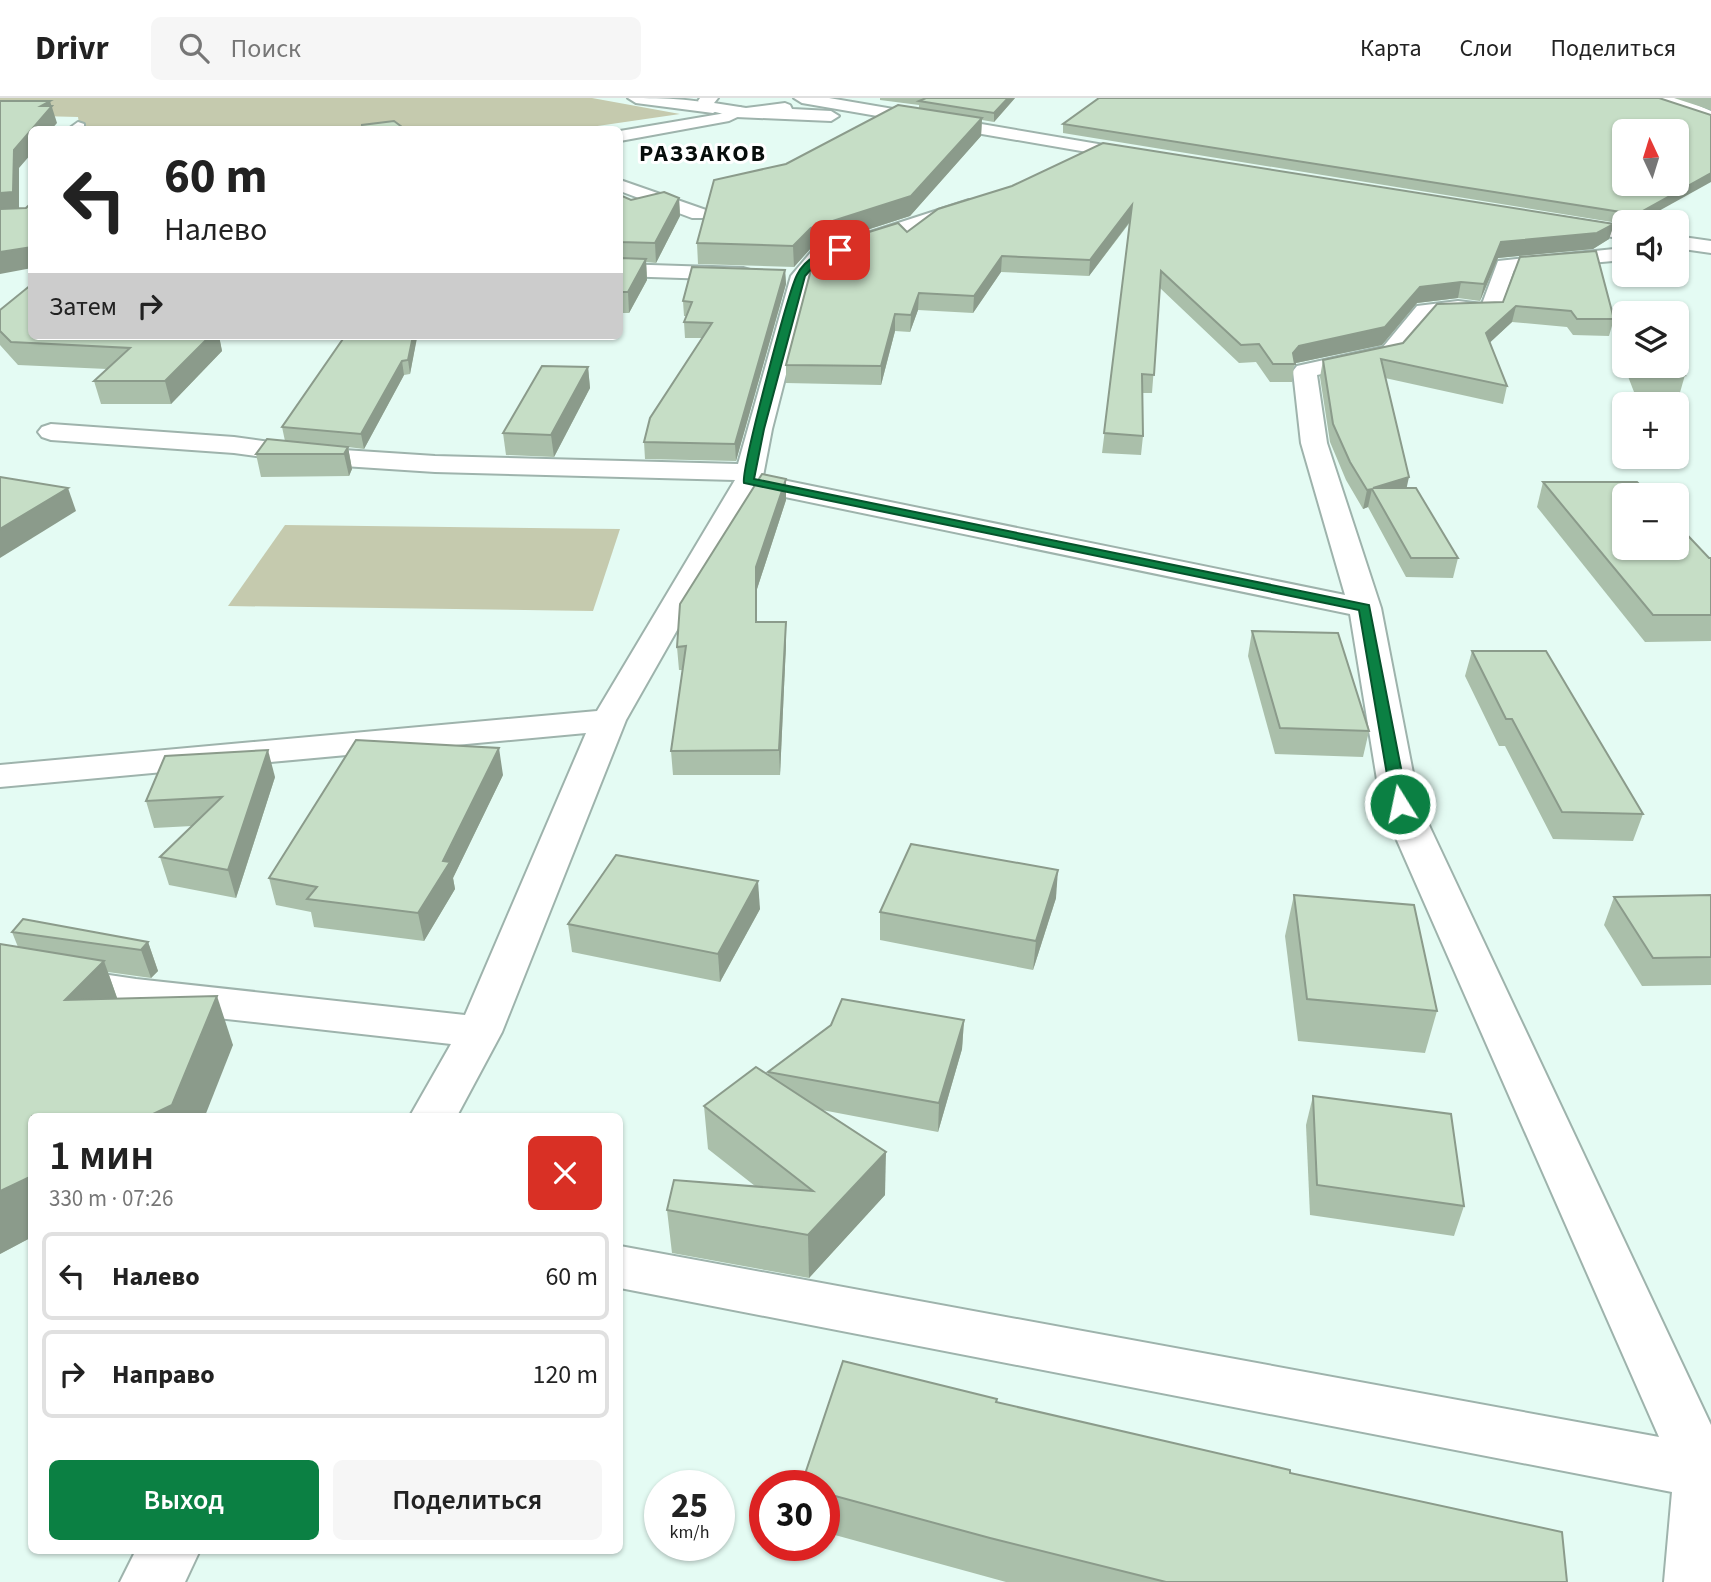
<!DOCTYPE html>
<html lang="ru">
<head>
<meta charset="utf-8">
<style>
  body { margin:0; font-family:"Source Sans 3",sans-serif; background:#f6f6f6; color:#222; height:100vh; display:flex; flex-direction:column; font-size:26px; white-space:nowrap }
  * { box-sizing:border-box; margin:0 }
  p { font-size:23px; color:#767676 }
  .icon { flex:none; width:38px; height:38px; fill:none; stroke:currentColor; stroke-width:2; stroke-linecap:round; stroke-linejoin:round }
  .map { position:relative; flex:1; overflow:hidden }
  .side { position:absolute; left:28px; top:1015px; width:595px; height:441px; display:flex; flex-direction:column; background:#fff; border-radius:10px; box-shadow:0 2px 5px #0004 }
  .side>* { flex:none }
  .top-card { position:absolute; left:28px; top:28px; width:595px; height:214px; border-radius:10px; box-shadow:0 2px 5px #0004; background:#fff; color:#222; overflow:hidden }
  .needle { width:46px; rotate:356deg }
  .buttons { position:absolute; left:1612px; top:21px; display:grid; gap:14px }
  .buttons a { display:grid; place-items:center; width:77px; height:77px; border-radius:10px; background:#fff; box-shadow:0 2px 5px #0004; font-size:35px }
  .speed { position:absolute; left:644px; top:1372px; display:flex; gap:14px; font-size:35px; font-weight:700; text-align:center }
  .speed>* { display:grid; place-content:center; width:91px; height:91px; border-radius:50%; background:#fff; box-shadow:0 2px 5px #0004; line-height:1 }
  .speed small { font-size:18px; font-weight:400 }
  .speed .limit { border:10px solid #d22; background:#fff; color:#111 }
  .pin { position:absolute; display:grid; place-items:center; width:60px; height:60px; color:#fff; margin:-30px; border-radius:14px; box-shadow:0 4px 10px #0006 }
  .me { position:absolute; width:77px; margin:-38px; rotate:350deg; stroke-linejoin:round; filter:drop-shadow(0 0 5px #0008) }
  .turn { display:flex; align-items:center; gap:24px; height:147px; padding:0 21px; font-size:32px }
  .turn .icon { width:91px; height:91px; stroke-width:2.5 }
  .turn b { display:block; font-size:49px; line-height:60px }
  .then { display:flex; align-items:center; height:66px; padding:0 21px; background:#0003; gap:14px; font-size:26px }
  .round { display:grid; place-items:center; flex:none; width:74px; height:74px; border-radius:10px; background:#f6f6f6 }
  .overview { display:flex; align-items:center; justify-content:space-between; height:119px; padding:0 21px }
  h1 { font-size:42px; font-weight:600; line-height:52px }
  .action { display:flex; gap:14px; margin-top:auto; padding:14px 21px }
  .action a { flex:1; height:80px; border-radius:10px; background:#0b8043; color:#fff; font-size:28px; font-weight:600; line-height:80px; text-align:center }
  .action a+a { background:#f6f6f6; color:#222 }
  ul { padding:0; list-style:none }
  li { display:flex; align-items:center; gap:21px; height:88px; margin:0 14px 10px; padding:0 7px; border:4px solid #e0e0e0; border-radius:10px }
  li div { flex:1 }
  li b { display:block; font-size:26px }
  li em { font-style:normal }
  header { display:flex; align-items:center; gap:42px; box-sizing:border-box; height:98px; padding:0 35px; background:#fff; border-bottom:2px solid #e0e0e0 }
  header strong { font-size:33px }
  nav { display:flex; gap:38px; margin-inline-start:auto; font-size:24px }
  .search { width:490px; height:63px; background:#f6f6f6; display:flex; align-items:center; gap:18px; box-sizing:border-box; padding:0 24px; border-radius:10px; color:#767676; font-size:26px }
  .map>svg:first-child { display:block }
  .green { fill:#c5caae }
  .lines { fill:none; stroke-linecap:round; stroke-linejoin:round }
  .minor-casing { stroke:#9eb3ac; stroke-width:4 }
  .major-casing { stroke:#9eb3ac; stroke-width:4 }
  .minor { fill:#fff; fill-rule:evenodd }
  .major { fill:#fff; fill-rule:evenodd }
  .wall { fill:#aabfaa }
  .shaded-wall { fill:#8b9b8b }
  .building { fill:#c6dec6; stroke:#8b9b8b; stroke-width:2; fill-rule:evenodd }
  .route { fill:#0b8043; stroke:#07532c; stroke-width:2 }
  .labels { text-anchor:middle; dominant-baseline:central; stroke-width:6; stroke-linejoin:round; paint-order:stroke }
  .far-district-label { font-size:24px; font-weight:bold; letter-spacing:2px; fill:#060d0b; stroke:#fff }
</style>
</head>
<body>
<header>
<strong>Drivr</strong>
<div class="search"><svg class="icon" aria-label="search" viewBox="0 0 24 24"><circle cx="10" cy="10" r="6"/><path d="M15 15l6 6"/></svg>Поиск</div>
<nav><a>Карта</a><a>Слои</a><a>Поделиться</a></nav>
</header>
<div class="map">
<svg width="1711" height="1484" viewBox="0 0 1711 1484">
  <rect width="100%" height="100%" fill="#e4fbf3"/>
  <g class="green">
    <path d="M0 0H592L680 16 570 32H80L78 19 0 17Z"/>
    <path d="M285 427 620 431 593 513 228 508Z"/>
  </g>
  <g class="lines">
    <defs>
      <g id="minor">
        <path d="M628 0C649 0 706 0 721 10L713 15 636 5Z"/>
        <path d="M1660 0H1681L1711 13V24Z"/>
        <path d="M740 9 748 14 729 23 620 43V33L720 16Z"/>
        <path d="M78 24 84 26V32H67Z"/>
        <path d="M620 82 706 112 708 116 706 120H692L620 93Z"/>
        <path d="M969 102 976 104 978 108 976 112 826 161 811 179 772 331 763 378 1345 497 1301 345 1293 273 1297 268 1383 249 1417 208 1458 203 1482 206 1498 163 1624 150V162L1514 172 1498 218 1432 219 1399 259 1317 277 1327 345 1381 510 1419 706 1711 1327V1484H1664L1672 1394 620 1190V1148L1659 1339 1381 706 1350 516 756 393 626 622 502 934 457 1018H410L451 946 136 911 0 889V861L136 881 465 917 586 635 0 689V667L597 613 735 382 435 374 313 366 234 355 51 342 42 339 38 334 42 329 51 326 234 339 313 350 435 358 738 366 791 178 812 153Z"/>
        <path d="M620 166 743 170 750 172 753 176 750 180 743 182 620 178Z"/>
        <path d="M136 1452H200L185 1484H120Z"/>
      </g>
      <g id="major">
        <path d="M700 0H718L714 5 746 10 785 5 790 7 792 11 831 13 839 18 831 23 736 19 703 11 698 3Z"/>
        <path d="M794 0H829L1145 54 1153 59 1145 64 802 5Z"/>
        <path d="M1560 119 1624 129V141L1553 129 1550 125Z"/>
        <path d="M1676 138 1711 143V155L1676 150Z"/>
      </g>
    </defs>
    <use href="#minor" class="minor-casing"/>
    <use href="#major" class="major-casing"/>
    <use href="#minor" class="minor"/>
    <use href="#major" class="major"/>
  </g>
  <g class="wall">
    <path d="M880 0H1015L994 24 982 22 981 38 910 118 811 150 794 169 698 166 697 145 786 66 919 10V7L880 2Z"/>
    <path d="M1659 0 1639 124H1624V126L1063 35V26Z"/>
    <path d="M1674 0H1711V12Z"/>
    <path d="M620 97 631 102 679 100 680 118 656 165 646 164 647 182 629 215H620Z"/>
    <path d="M938 111 1614 126 1609 141 1593 151 1498 160 1480 203 1458 200 1417 205 1382 247 1296 265 1294 268 1292 284H1270L1256 264 1239 265 1160 190 1152 295H1142L1143 338 1141 357 1102 355 1131 123 1089 178 1001 174 973 215 918 212 910 234 895 233 881 287 786 285V267L907 134Z"/>
    <path d="M1520 159 1614 221 1609 238 1573 237 1567 229 1512 224 1490 244 1507 288 1503 306 1385 280 1407 390 1458 460 1453 480 1406 479 1368 409 1363 411 1346 382 1330 344 1320 279 1323 262 1403 245 1503 204Z"/>
    <path d="M785 172 786 186 736 363 645 361 644 344 702 240H685L684 224 687 218H684L683 203Z"/>
    <path d="M0 212 32 238H219L222 253 171 306H101L94 283 107 271 18 267 0 247Z"/>
    <path d="M345 238H417L410 276 404 277 364 351 348 349 352 371 349 378 261 379 256 356 285 343 282 329Z"/>
    <path d="M1624 243V266L1620 256Z"/>
    <path d="M1624 268H1676L1685 277 1679 298 1634 294Z"/>
    <path d="M588 269 590 290 554 359 506 357 503 335Z"/>
    <path d="M786 381V402L757 491V524H786V546L780 677H673L671 653 683 572H679L677 549Z"/>
    <path d="M1543 384 1711 460V543L1645 544 1537 409Z"/>
    <path d="M1252 533 1369 633 1363 659 1275 656 1248 558Z"/>
    <path d="M1472 553 1643 716 1633 743 1553 741 1505 648H1499L1465 578Z"/>
    <path d="M503 677 453 780 455 791 424 843 314 829 311 814 276 807 269 780Z"/>
    <path d="M275 679 236 800 169 787 160 759 192 728 154 730 146 703Z"/>
    <path d="M1294 797 1437 913 1425 955 1298 943 1285 838Z"/>
    <path d="M1711 797V887L1642 888 1604 827 1614 799Z"/>
    <path d="M1056 800 1033 872 880 842V814Z"/>
    <path d="M760 811 720 884 572 854 568 826Z"/>
    <path d="M12 834 148 844 158 873 151 880 108 874 117 900 233 947 32 1018V1139L0 1156 18 849Z"/>
    <path d="M964 922 962 951 938 1034 822 1012 885 1097 809 1180 672 1155 667 1112 755 1088 708 1051 704 1008 768 978V974Z"/>
    <path d="M1313 998 1464 1108 1454 1138 1310 1117 1306 1027Z"/>
    <path d="M997 1304 1290 1375 1567 1484H1006L824 1434V1388Z"/>
  </g>
  <g class="shaded-wall">
    <path d="M1008 0H1015L994 24V15Z"/>
    <path d="M50 3 57 25 51 32H32L41 8Z"/>
    <path d="M982 20 981 38 910 118 811 150 794 169 793 148 811 130Z"/>
    <path d="M32 32V55L19 70V112L0 114V95L14 52Z"/>
    <path d="M1711 75V84L1639 124H1629L1630 120Z"/>
    <path d="M679 100 680 118 656 165 655 145Z"/>
    <path d="M1132 107 1131 122 1089 178 1090 162Z"/>
    <path d="M1614 126 1609 141 1593 151 1498 160 1480 203 1484 186 1501 144Z"/>
    <path d="M32 149V170L0 176V154Z"/>
    <path d="M1002 158 1001 174 973 215 974 198Z"/>
    <path d="M646 161 647 182 629 215 628 194Z"/>
    <path d="M785 172 786 186 736 363 735 346Z"/>
    <path d="M1461 184 1458 200 1417 205 1382 247 1296 265 1294 268 1293 255 1299 248 1420 189Z"/>
    <path d="M919 195 918 212 910 234 911 217Z"/>
    <path d="M1516 208 1512 224 1482 252 1486 235Z"/>
    <path d="M895 216V233L881 287V268Z"/>
    <path d="M210 238H219L222 253 171 306 165 283Z"/>
    <path d="M413 238H417V240L410 276 408 262Z"/>
    <path d="M402 263 404 277 364 351 361 336Z"/>
    <path d="M588 269 590 290 554 359 551 337Z"/>
    <path d="M348 349 352 371 349 378 344 356Z"/>
    <path d="M1409 379 1405 397 1373 390Z"/>
    <path d="M786 381V402L757 491V547L756 469Z"/>
    <path d="M68 390 76 413 0 460V431Z"/>
    <path d="M1372 391 1368 409 1363 411 1367 392Z"/>
    <path d="M786 524V546L780 677 779 652Z"/>
    <path d="M499 650 503 677 453 780 455 791 424 843 418 815Z"/>
    <path d="M268 652 275 679 236 800 228 772Z"/>
    <path d="M1058 772 1056 800 1033 872 1036 843Z"/>
    <path d="M758 783 760 811 720 884 718 856Z"/>
    <path d="M148 844 158 873 151 880 141 852Z"/>
    <path d="M104 863 121 911 65 902Z"/>
    <path d="M217 898 233 947 205 1018H149Z"/>
    <path d="M964 922 962 951 938 1034 939 1005Z"/>
    <path d="M886 1054 885 1097 809 1180 808 1137Z"/>
    <path d="M32 1078V1139L0 1156V1093Z"/>
  </g>
  <g class="building">
    <path d="M926 0H1008L994 15 919 3Z"/>
    <path d="M1099 0H1659L1711 17V75L1630 120 1627 115 1063 26ZM1624 33H1676V86H1624Z"/>
    <path d="M0 3H50L41 8H52L14 52 13 94 0 95Z"/>
    <path d="M898 7 982 20 911 98 811 130 793 148 697 145 714 82 786 66Z"/>
    <path d="M394 23 406 32H362V27Z"/>
    <path d="M1103 45 1614 126 1597 135 1501 144 1484 186 1461 184 1420 189 1385 229 1299 248 1293 255 1295 266H1273L1259 246 1241 247 1161 173 1154 277 1142 276 1143 338 1104 335 1132 107 1090 162 1002 158 974 198 919 195 911 217 895 216 881 268 786 267 813 164 827 147 898 125 907 134 938 111 1012 88Z"/>
    <path d="M664 94 679 100 655 145 620 144V97L631 102Z"/>
    <path d="M32 106V149L0 154V111L26 110 29 107Z"/>
    <path d="M1596 153 1614 221H1577L1571 213 1516 208 1486 235 1507 288 1381 261 1409 379 1373 390H1416L1458 460H1411L1372 391 1367 392 1350 364 1333 326 1323 262 1403 245 1437 206 1503 204 1520 159Z"/>
    <path d="M620 160 646 161 628 194H620Z"/>
    <path d="M692 169 785 172 735 346 644 344 650 320 712 225 684 224 692 204 683 203Z"/>
    <path d="M32 186V238H210L165 283H94L130 250 11 244 0 233V212Z"/>
    <path d="M345 238H413L408 262 402 263 361 336 282 329Z"/>
    <path d="M1676 256 1685 277 1640 273 1638 268H1676Z"/>
    <path d="M542 268 588 269 551 337 503 335Z"/>
    <path d="M267 341 348 349 344 356H256Z"/>
    <path d="M762 376 786 381 756 469V524H786L779 652 671 653 686 548 677 549 680 506Z"/>
    <path d="M0 379 68 390 0 431Z"/>
    <path d="M1543 384H1637L1650 397H1624V450H1676V425L1709 460H1711V517H1653Z"/>
    <path d="M1252 533 1338 535 1369 633 1280 630Z"/>
    <path d="M1472 553H1546L1643 716 1562 714 1512 621H1506Z"/>
    <path d="M356 642 499 650 443 763 450 764 418 815 307 801 317 789 269 780Z"/>
    <path d="M268 652 228 772 160 759 222 699 146 703 165 658Z"/>
    <path d="M911 746 1058 772 1036 843 880 814Z"/>
    <path d="M616 757 758 783 718 856 568 826Z"/>
    <path d="M1294 797 1414 807 1437 913 1307 901Z"/>
    <path d="M1711 797V859L1653 860 1614 799Z"/>
    <path d="M23 821 148 844 141 852 12 834Z"/>
    <path d="M0 846 104 863 65 902 217 898 172 1007 149 1018H32V1078L0 1093Z"/>
    <path d="M842 901 964 922 939 1005 768 974 831 927Z"/>
    <path d="M756 969 886 1054 808 1137 667 1112 674 1082 813 1093 704 1008Z"/>
    <path d="M1313 998 1451 1016 1464 1108 1317 1087Z"/>
    <path d="M843 1263 997 1301 996 1304 1290 1372V1375L1562 1434 1567 1484H1166L990 1440 824 1395V1388H801Z"/>
  </g>
  <path class="route" d="M840 150 843 154 822 159 805 178 764 331 754 381 1369 507 1408 706 1405 709H1394L1392 706 1359 512 744 385C741 372 788 195 797 177 806 159 822 154 840 150Z"/>
  <g class="labels">
    <g class="far-district-label">
      <text x="703" y="55">РАЗЗАКОВ</text>
    </g>
  </g>
</svg>
<div class="buttons">
<a><svg class="needle" viewBox="-14 -14 28 28"><path d="M0-13l5 13h-10z" fill="#e53935"/><path d="M0 13l5-13h-10z" fill="#767676"/></svg></a>
<a><svg class="icon" aria-label="sound" viewBox="0 0 24 24"><path d="M4 9h4l5-4v14l-5-4H4zM17 9q2 3 0 6"/></svg></a>
<a><svg class="icon" aria-label="layers" viewBox="0 0 24 24"><path d="M12 4l9 5-9 5-9-5zM3 14l9 5 9-5"/></svg></a>
<a>+</a>
<a>−</a>
</div>
<div class="speed"><div>25<small>km/h</small></div><div class="limit">30</div></div>
<div class="pin" style="left:840px;top:152px;background:#d93025"><svg class="icon" aria-label="arrive" viewBox="0 0 24 24"><path d="M6 21V4h12l-3 4 3 4H6"/></svg></div>
<svg class="me" style="left:1400px;top:706px" viewBox="-20 -20 40 40"><circle r="17" fill="#0b8043" stroke="#fff" stroke-width="3"/><path d="M0-11L8 9 0 5-8 9z" fill="#fff"/></svg>
<div class="top-card">
<div class="turn"><svg class="icon" aria-label="left" viewBox="0 0 24 24"><path d="M17 20v-9H6M10 6l-5 5 5 5"/></svg><div><b>60 m</b>Налево</div></div>
<div class="then">Затем<svg class="icon" aria-label="right" viewBox="0 0 24 24"><path d="M7 20v-9h11M14 6l5 5-5 5"/></svg></div>
</div>
<section class="side">
<div class="overview"><div><h1>1 мин</h1><p>330 m · 07:26</p></div><a class="round" style="background:#d93025;color:#fff"><svg class="icon" aria-label="close" viewBox="0 0 24 24"><path d="M6 6l12 12M18 6L6 18"/></svg></a></div>
<ul>
<li><svg class="icon" aria-label="left" viewBox="0 0 24 24"><path d="M17 20v-9H6M10 6l-5 5 5 5"/></svg><div><b>Налево</b></div><em>60 m</em></li>
<li><svg class="icon" aria-label="right" viewBox="0 0 24 24"><path d="M7 20v-9h11M14 6l5 5-5 5"/></svg><div><b>Направо</b></div><em>120 m</em></li>
</ul>
<div class="action"><a>Выход</a><a>Поделиться</a></div>
</section>
</div>
</body>
</html>
